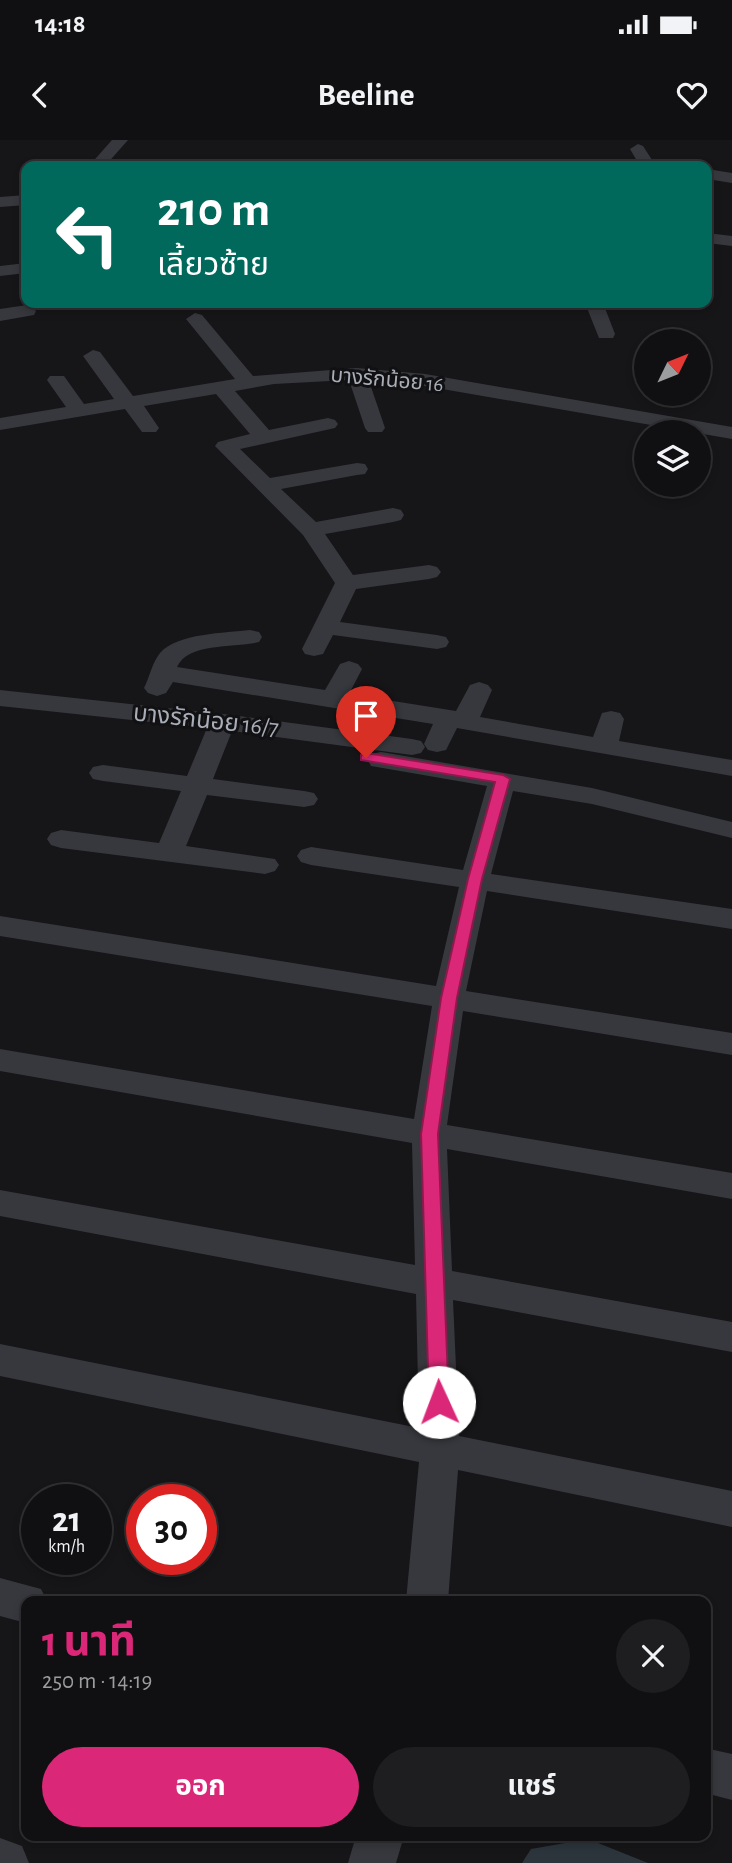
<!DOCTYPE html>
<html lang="th">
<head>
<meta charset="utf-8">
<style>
  body { margin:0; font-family:"Alegreya Sans","Noto Sans Thai",sans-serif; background:#1e1e20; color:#f1f3f6; height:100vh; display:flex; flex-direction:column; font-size:26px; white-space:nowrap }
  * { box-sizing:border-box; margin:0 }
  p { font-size:23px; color:#9c9d9f }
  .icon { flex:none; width:38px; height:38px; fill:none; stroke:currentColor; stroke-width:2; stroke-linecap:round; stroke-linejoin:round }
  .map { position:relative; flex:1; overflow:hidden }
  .drawer { position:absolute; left:21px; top:1456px; width:690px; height:245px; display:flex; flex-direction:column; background:#101012; border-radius:14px; box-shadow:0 4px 10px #0003,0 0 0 2px #303032 }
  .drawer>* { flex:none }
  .guide { position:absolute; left:21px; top:21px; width:691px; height:147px; border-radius:14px; box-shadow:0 4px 10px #0003,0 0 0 2px #303032; background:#00695c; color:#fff; overflow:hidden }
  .needle { width:46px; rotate:47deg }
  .fabs { position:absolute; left:634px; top:189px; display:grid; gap:14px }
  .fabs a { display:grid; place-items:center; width:77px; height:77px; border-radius:50%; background:#101012; box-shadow:0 4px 10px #0003,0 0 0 2px #303032; font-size:35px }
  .speed { position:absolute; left:21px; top:1344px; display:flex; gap:14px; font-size:35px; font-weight:700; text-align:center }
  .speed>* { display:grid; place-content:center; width:91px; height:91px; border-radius:50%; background:#101012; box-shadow:0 4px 10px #0003,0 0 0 2px #303032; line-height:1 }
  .speed small { font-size:18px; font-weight:400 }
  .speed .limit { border:10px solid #d22; background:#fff; color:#111 }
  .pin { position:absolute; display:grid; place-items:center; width:60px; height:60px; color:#fff; margin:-72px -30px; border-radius:50% 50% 50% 0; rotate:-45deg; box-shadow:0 0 7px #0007 }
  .pin .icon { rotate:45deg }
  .me { position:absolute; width:77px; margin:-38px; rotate:358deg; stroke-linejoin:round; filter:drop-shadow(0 0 5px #0008) }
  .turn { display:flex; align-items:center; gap:24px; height:147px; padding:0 21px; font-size:32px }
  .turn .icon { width:91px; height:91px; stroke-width:2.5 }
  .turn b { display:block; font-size:49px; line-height:60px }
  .round { display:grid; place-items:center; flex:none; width:74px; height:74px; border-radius:37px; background:#1e1e20 }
  .head { display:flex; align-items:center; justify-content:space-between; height:119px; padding:0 21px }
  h1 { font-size:42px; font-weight:700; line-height:52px; color:#db2777 }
  .action { display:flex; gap:14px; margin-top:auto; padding:14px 21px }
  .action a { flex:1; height:80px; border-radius:42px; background:#db2777; color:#fff; font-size:28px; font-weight:700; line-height:80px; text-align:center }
  .action a+a { background:#1e1e20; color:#f1f3f6 }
  .status { display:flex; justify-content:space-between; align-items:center; height:49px; padding:0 35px; background:#101012; direction:ltr }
  .status svg { height:19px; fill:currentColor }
  header { display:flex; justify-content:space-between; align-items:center; height:91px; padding:0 21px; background:#101012; font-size:32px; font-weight:700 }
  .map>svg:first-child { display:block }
  .water { fill:#2c353c }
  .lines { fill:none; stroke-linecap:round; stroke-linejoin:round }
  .street { fill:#37383d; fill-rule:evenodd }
  .route { fill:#db2777; stroke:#8e194d; stroke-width:2 }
  .labels { text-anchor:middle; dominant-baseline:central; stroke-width:6; stroke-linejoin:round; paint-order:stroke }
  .far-street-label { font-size:21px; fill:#a8adb8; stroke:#111113 }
  .street-label { font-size:24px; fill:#a8adb8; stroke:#111113 }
</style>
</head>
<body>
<div class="status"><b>14:18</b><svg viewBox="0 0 49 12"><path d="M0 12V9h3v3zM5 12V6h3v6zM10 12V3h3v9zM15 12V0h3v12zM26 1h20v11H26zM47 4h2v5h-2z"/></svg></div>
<header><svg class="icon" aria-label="back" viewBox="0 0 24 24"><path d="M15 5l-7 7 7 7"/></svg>Beeline<svg class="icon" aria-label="heart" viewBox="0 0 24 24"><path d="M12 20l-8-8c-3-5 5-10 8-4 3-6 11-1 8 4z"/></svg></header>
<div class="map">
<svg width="732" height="1723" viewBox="0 0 732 1723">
  <rect width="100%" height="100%" fill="#161618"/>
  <path class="water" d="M588 1699 648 1723H522L531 1709Z"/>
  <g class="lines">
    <g class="street">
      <path d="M112 0H128L105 26H89Z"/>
      <path d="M638 4 643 6 656 26H640L630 9Z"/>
      <path d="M707 29 732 33V43L707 39Z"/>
      <path d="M26 55V65L0 67V57Z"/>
      <path d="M707 93 732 96V106L707 103Z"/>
      <path d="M26 123V133L0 136V126Z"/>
      <path d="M585 163H603L615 194 613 198H599Z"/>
      <path d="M27 165 36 171 34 175 0 181V169Z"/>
      <path d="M195 173 202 175 253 236 357 228 425 234 732 287V299L425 246 369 241 385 288 382 292H368L365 288 349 240 274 244 235 251 269 290 328 278 335 280 338 284 335 288 240 309 270 338 357 323 365 324 368 329 365 334 357 335 281 349 316 382 393 368 401 370 404 375 401 380 393 382 325 394 353 435 429 425 437 427 441 432 437 437 429 439 356 449 340 482 437 495 446 497 449 502 446 507 437 509 333 495 323 514 314 516 305 514 302 509 335 443 303 395 215 306 218 302 250 294 216 254 144 266 159 288 156 292H142L125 269 0 290V278L66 267 47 240 50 236H64L84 264 114 259 83 216 93 210 100 212 133 256 235 239 186 179Z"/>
      <path d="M250 490 259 492 262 497 259 502C236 508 188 502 177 527L325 550 340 524 349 521 358 524 362 529 349 554 456 571 470 545 479 542 488 545 492 550 480 577 593 597 602 573 611 571 620 573 624 579 619 601 732 620V636L457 588 446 610 437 612 428 610 424 604 433 584 173 542 166 553 157 556 148 553 144 548C150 536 152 523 160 513 177 493 226 493 250 490Z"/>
      <path d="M0 550 223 574 412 599 421 601 425 607 421 613 412 615 232 591 213 639 304 651 314 653 318 659 314 665 304 667 207 655 186 706 275 719 279 725 275 731 265 734 61 708 51 705 47 699 51 693 61 690 159 703 181 651 103 641 93 639 89 633 93 627 103 625 187 636 207 588 0 566Z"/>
      <path d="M381 612 592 648 732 682V698L592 664 513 651 491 734 732 769V789L487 751 466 851 732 893V915L463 871 447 985 732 1033V1059L447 1009 452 1131 732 1182V1212L453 1160 459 1296 732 1351V1387L458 1330 448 1461H406L419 1322 0 1236V1204L419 1288 416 1154 0 1076V1050L415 1125 412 1003 0 931V909L414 979 432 866 0 796V776L436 846 459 747 311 725 301 722 297 716 301 710 311 707 463 730 487 646 371 626 368 620 371 614Z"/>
      <path d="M0 1438 41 1449 47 1461H26V1483L0 1476Z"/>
      <path d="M705 1608 732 1614V1660L705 1653Z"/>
      <path d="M356 1696H404L396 1723H348Z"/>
      <path d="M0 1698 22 1706 29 1723H0Z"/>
    </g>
  </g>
  <path class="route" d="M366 613 503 635 510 639 482 739 457 858 438 994 449 1262 446 1268 439 1270 432 1268 429 1262 421 994 441 858 468 739 495 642 361 620V615Z"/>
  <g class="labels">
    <g class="far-street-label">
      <text transform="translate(387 240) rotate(5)">บางรักน้อย 16</text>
    </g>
    <g class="street-label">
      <text transform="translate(206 581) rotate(6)">บางรักน้อย 16/7</text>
    </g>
  </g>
</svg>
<div class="fabs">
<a><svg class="needle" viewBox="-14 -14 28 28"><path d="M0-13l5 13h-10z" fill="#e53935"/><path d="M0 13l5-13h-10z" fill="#9c9d9f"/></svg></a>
<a><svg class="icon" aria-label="layers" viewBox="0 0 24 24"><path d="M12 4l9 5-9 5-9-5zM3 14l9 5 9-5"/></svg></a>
</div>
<div class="speed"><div>21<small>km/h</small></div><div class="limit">30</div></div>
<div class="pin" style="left:366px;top:618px;background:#d93025"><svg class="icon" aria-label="arrive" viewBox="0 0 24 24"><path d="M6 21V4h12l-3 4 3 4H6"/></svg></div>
<svg class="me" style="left:439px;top:1262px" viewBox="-20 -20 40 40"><circle r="19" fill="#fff"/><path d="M0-13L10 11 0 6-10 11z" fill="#db2777"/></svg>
<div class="guide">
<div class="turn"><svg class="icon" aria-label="left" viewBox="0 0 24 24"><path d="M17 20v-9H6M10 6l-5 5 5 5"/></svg><div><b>210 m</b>เลี้ยวซ้าย</div></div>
</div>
<section class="drawer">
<div class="head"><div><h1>1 นาที</h1><p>250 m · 14:19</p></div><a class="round"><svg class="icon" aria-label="close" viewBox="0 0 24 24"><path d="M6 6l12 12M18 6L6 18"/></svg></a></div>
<div class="action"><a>ออก</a><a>แชร์</a></div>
</section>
</div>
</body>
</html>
